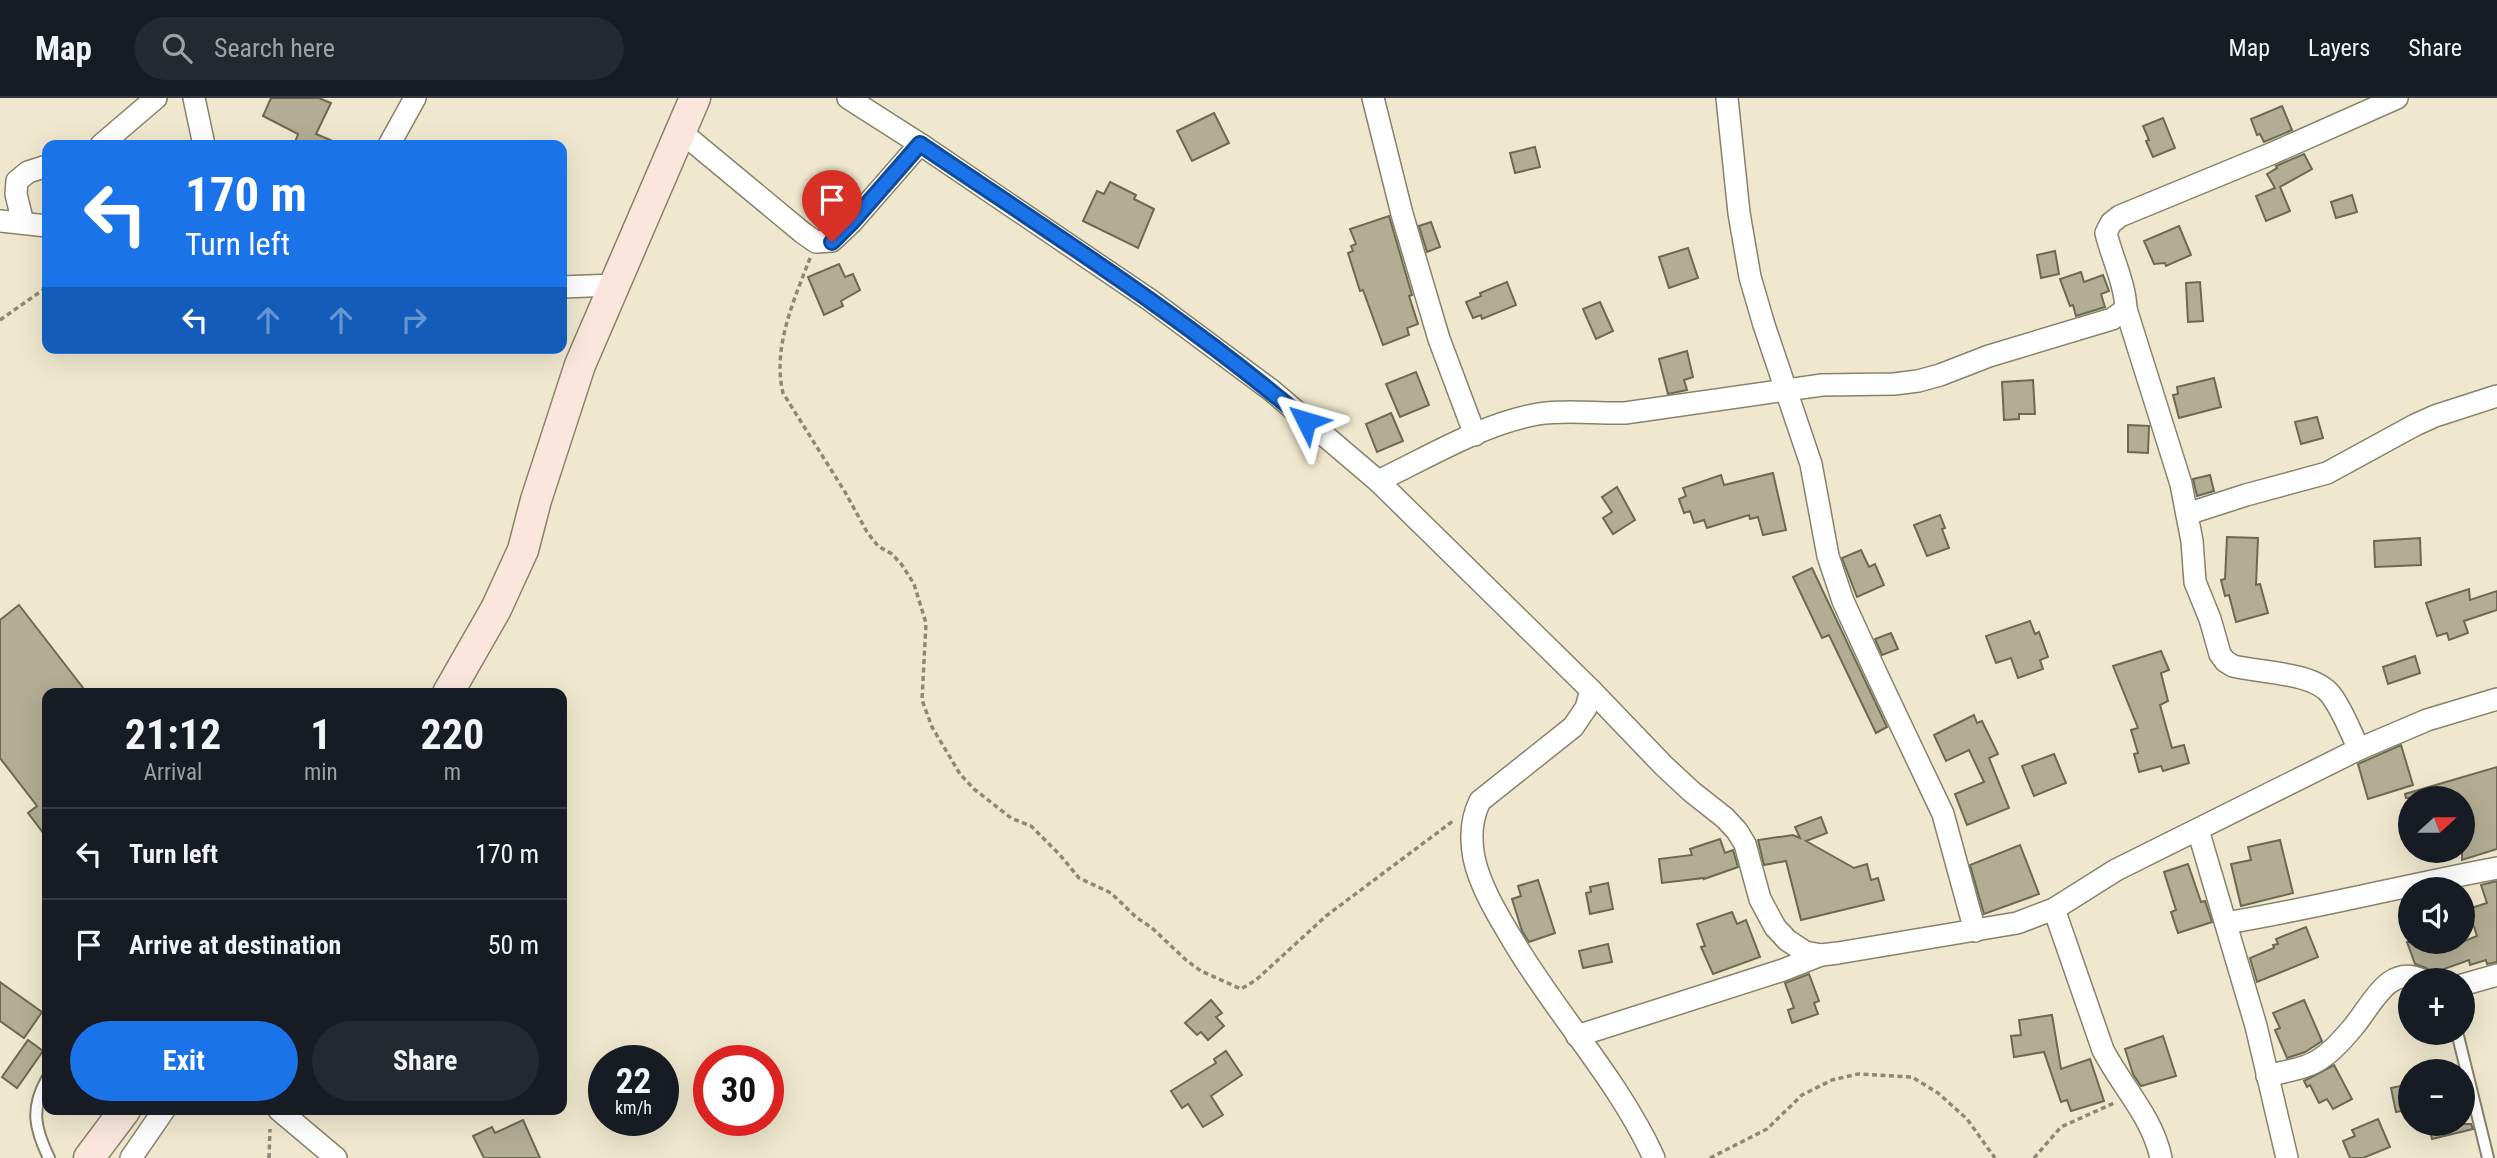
<!DOCTYPE html>
<html lang="en">
<head>
<meta charset="utf-8">
<style>
  body { margin:0; font-family:"Roboto Condensed",sans-serif; background:#242831; color:#f1f3f6; height:100vh; display:flex; flex-direction:column; font-size:26px; white-space:nowrap }
  * { box-sizing:border-box; margin:0 }
  p { font-size:23px; color:#9ea1a6 }
  .icon { flex:none; width:38px; height:38px; fill:none; stroke:currentColor; stroke-width:2; stroke-linecap:round; stroke-linejoin:round }
  .map { position:relative; flex:1; overflow:hidden }
  .side { position:absolute; left:42px; top:590px; width:525px; height:427px; display:flex; flex-direction:column; background:#171b24; border-radius:14px; box-shadow:0 7px 28px #0002 }
  .side>* { flex:none }
  .guide { position:absolute; left:42px; top:42px; width:525px; height:214px; border-radius:14px; box-shadow:0 7px 28px #0002; background:#1a73e8; color:#fff; overflow:hidden }
  .needle { width:46px; rotate:69deg }
  .fabs { position:absolute; left:2398px; top:688px; display:grid; gap:14px }
  .fabs a { display:grid; place-items:center; width:77px; height:77px; border-radius:50%; background:#171b24; box-shadow:0 7px 28px #0002; font-size:35px }
  .speed { position:absolute; left:588px; top:947px; display:flex; gap:14px; font-size:35px; font-weight:700; text-align:center }
  .speed>* { display:grid; place-content:center; width:91px; height:91px; border-radius:50%; background:#171b24; box-shadow:0 7px 28px #0002; line-height:1 }
  .speed small { font-size:18px; font-weight:400 }
  .speed .limit { border:10px solid #d22; background:#fff; color:#111 }
  .pin { position:absolute; display:grid; place-items:center; width:60px; height:60px; color:#fff; margin:-72px -30px; border-radius:50% 50% 50% 0; rotate:-45deg; box-shadow:0 0 7px #0007 }
  .pin .icon { rotate:45deg }
  .me { position:absolute; width:77px; margin:-38px; rotate:310deg; stroke-linejoin:round; filter:drop-shadow(0 0 5px #0008) }
  .turn { display:flex; align-items:center; gap:24px; height:147px; padding:0 28px; font-size:32px }
  .turn .icon { width:91px; height:91px; stroke-width:2.5 }
  .turn b { display:block; font-size:49px; line-height:60px }
  .lanes { display:flex; align-items:center; height:66px; padding:0 28px; background:#0003; justify-content:center; gap:35px; direction:ltr }
  .lanes .off { opacity:.35 }
  .eta { display:flex; justify-content:space-evenly; align-items:center; height:119px; text-align:center }
  .eta b { font-size:42px; font-weight:700; line-height:49px }
  .cta { display:flex; gap:14px; margin-top:auto; padding:14px 28px }
  .cta a { flex:1; height:80px; border-radius:42px; background:#1a73e8; color:#fff; font-size:28px; font-weight:700; line-height:80px; text-align:center }
  .cta a+a { background:#242831; color:#f1f3f6 }
  ul { padding:0; list-style:none }
  li { display:flex; align-items:center; gap:21px; height:91px; padding:0 28px; border-top:2px solid #363941 }
  li div { flex:1 }
  li b { display:block; font-size:26px }
  li em { font-style:normal }
  header { display:flex; align-items:center; gap:42px; box-sizing:border-box; height:98px; padding:0 35px; background:#171b24; border-bottom:2px solid #363941 }
  header strong { font-size:33px }
  nav { display:flex; gap:38px; margin-inline-start:auto; font-size:24px }
  .search { width:490px; height:63px; background:#242831; display:flex; align-items:center; gap:18px; box-sizing:border-box; padding:0 24px; border-radius:38px; color:#9ea1a6; font-size:26px }
  .map>svg:first-child { display:block }
  .building { fill:#b3ad94; stroke:#6e6952; stroke-width:2 }
  .lines { fill:none; stroke-linecap:round; stroke-linejoin:round }
  .lane-casing { stroke:#88826b; stroke-width:14 }
  .street-casing { stroke:#88826b; stroke-width:24 }
  .secondary-casing { stroke:#88826b; stroke-width:33 }
  .path { stroke:#8e8977; stroke-width:3.5; stroke-dasharray:5 3.5; stroke-linecap:butt }
  .lane { stroke:#fff; stroke-width:10 }
  .street { stroke:#fff; stroke-width:21 }
  .secondary { stroke:#fae6dd; stroke-width:30 }
  .route-casing { stroke:#114b97; stroke-width:18 }
  .route { stroke:#1a73e8; stroke-width:12 }
</style>
</head>
<body>
<header>
<strong>Map</strong>
<div class="search"><svg class="icon" aria-label="search" viewBox="0 0 24 24"><circle cx="10" cy="10" r="6"/><path d="M15 15l6 6"/></svg>Search here</div>
<nav><a>Map</a><a>Layers</a><a>Share</a></nav>
</header>
<div class="map">
<svg width="2497" height="1060" viewBox="0 0 2497 1060">
  <rect width="100%" height="100%" fill="#efe8ce"/>
  <g class="building">
    <path d="M271 0H319L331 5 316 36 342 47H294L298 36 263 18Z"/>
    <path d="M2282 8 2292 32 2264 44 2260 36 2257 37 2251 21Z"/>
    <path d="M1214 15 1229 45 1192 63 1177 33Z"/>
    <path d="M2163 20 2175 50 2153 59 2146 43 2149 42 2143 28Z"/>
    <path d="M1535 49 1540 69 1515 75 1510 55Z"/>
    <path d="M2304 56 2312 71 2280 89 2290 113 2266 123 2256 98 2275 90 2267 76 2277 70 2276 68Z"/>
    <path d="M1110 84 1136 97 1134 101 1154 111 1138 150 1083 123 1097 93 1104 96Z"/>
    <path d="M2352 97 2357 114 2336 120 2331 104Z"/>
    <path d="M1389 118 1412 197 1409 198 1418 226 1407 230 1409 237 1383 247 1363 192 1360 193 1348 155 1353 153 1351 148 1356 146 1350 131Z"/>
    <path d="M1431 124 1440 149 1427 154 1419 128Z"/>
    <path d="M2179 128 2191 157 2166 168 2165 165 2154 166 2144 143Z"/>
    <path d="M1688 150 1698 180 1669 190 1659 159Z"/>
    <path d="M2055 153 2059 176 2041 180 2037 157Z"/>
    <path d="M839 166 845 179 853 176 860 192 841 203 843 208 824 217 808 179Z"/>
    <path d="M2081 174 2084 184 2103 177 2109 193 2101 196 2105 209 2076 218 2073 207 2070 208 2060 181Z"/>
    <path d="M1507 184 1516 207 1482 221 1481 217 1473 220 1466 204 1481 198 1480 195Z"/>
    <path d="M2200 184 2203 223 2188 224 2186 185Z"/>
    <path d="M1600 204 1613 233 1596 241 1583 211Z"/>
    <path d="M1687 253 1693 279 1684 282 1687 292 1668 296 1659 261Z"/>
    <path d="M1416 274 1429 307 1400 319 1386 286Z"/>
    <path d="M2214 280 2221 309 2179 320 2173 297 2178 296 2177 289Z"/>
    <path d="M2033 282 2035 316H2019V321L2004 322 2002 284Z"/>
    <path d="M1391 315 1403 343 1377 354 1366 326Z"/>
    <path d="M2317 319 2323 340 2301 346 2295 324Z"/>
    <path d="M2128 327 2149 328 2148 355 2128 354Z"/>
    <path d="M1773 375 1786 432 1763 437 1758 419 1750 421 1749 417 1707 430 1704 422 1694 425 1690 413 1684 415 1679 401 1686 398 1683 390 1721 377 1724 387Z"/>
    <path d="M2210 377 2214 393 2197 398 2193 381Z"/>
    <path d="M1617 389 1635 422 1613 436 1603 420 1612 414 1602 399Z"/>
    <path d="M1940 417 1945 430 1942 431 1949 450 1927 458 1914 427Z"/>
    <path d="M2227 439 2258 440 2256 487 2260 486 2268 515 2236 524 2229 497 2225 498 2221 482 2225 481Z"/>
    <path d="M2420 440 2421 467 2375 469 2374 443Z"/>
    <path d="M1861 452 1869 469 1875 466 1884 487 1857 499 1842 460Z"/>
    <path d="M1812 470 1887 629 1876 635 1829 537 1822 540 1793 479Z"/>
    <path d="M2469 491 2470 502 2497 493V512L2464 523 2468 535 2449 542 2447 535 2437 538 2426 505Z"/>
    <path d="M19 507 87 595H47V740L28 715 37 708 0 660V522Z"/>
    <path d="M2030 523 2035 536 2039 534 2048 559 2040 562 2043 571 2018 580 2011 560 1996 565 1986 538Z"/>
    <path d="M1891 535 1898 551 1882 557 1875 541Z"/>
    <path d="M2161 553 2169 572 2161 575 2168 603 2160 607 2172 650 2184 647 2189 665 2163 673 2161 668 2139 674 2134 656 2138 655 2131 632 2138 630 2113 568Z"/>
    <path d="M2415 558 2420 575 2388 586 2383 569Z"/>
    <path d="M1974 617 1977 625 1982 623 1998 656 1989 660 2009 710 1967 727 1955 696 1984 684 1969 652 1946 663 1934 637Z"/>
    <path d="M2401 647 2413 687 2368 701 2358 666Z"/>
    <path d="M2054 656 2066 685 2034 698 2022 668Z"/>
    <path d="M2497 669V751L2462 762V700H2406L2405 696Z"/>
    <path d="M1821 719 1827 735 1806 743 1854 770 1867 766 1871 782 1878 780 1884 802 1801 822 1786 763 1764 767 1758 742 1793 737 1800 740 1795 729Z"/>
    <path d="M1720 741 1725 755 1733 752 1738 769 1704 781V780L1662 785 1659 761 1692 757 1690 751Z"/>
    <path d="M2280 742 2293 795 2241 808 2231 766 2251 762 2248 749Z"/>
    <path d="M2020 747 2039 796 1984 816 1970 767Z"/>
    <path d="M2188 766 2201 804 2205 803 2212 824 2178 835 2171 814 2176 812 2164 774Z"/>
    <path d="M1538 782 1555 835 1529 844 1522 833 1512 801 1521 798 1518 788Z"/>
    <path d="M2497 783V864L2487 866 2486 862 2470 867 2469 862 2433 875 2426 870 2415 866 2407 844H2462L2477 838 2468 811 2487 805 2481 787Z"/>
    <path d="M1608 785 1613 811 1590 816 1586 795 1591 794 1590 789Z"/>
    <path d="M1732 814 1737 826 1746 822 1760 859 1713 876 1701 849 1705 848 1697 826Z"/>
    <path d="M2306 829 2318 859 2257 884 2250 860 2274 850 2273 847 2278 846 2276 841Z"/>
    <path d="M1608 846 1612 864 1583 870 1579 853Z"/>
    <path d="M1809 876 1819 903 1814 905 1818 916 1792 925 1788 912 1794 910 1785 885Z"/>
    <path d="M0 884 42 914 24 940 0 923Z"/>
    <path d="M1211 902 1222 915 1216 919 1224 928 1208 942 1201 934 1197 937 1185 925Z"/>
    <path d="M2304 902 2322 943 2305 954 2287 960 2275 932 2280 930 2273 915Z"/>
    <path d="M2052 917 2061 971 2090 961 2104 1003 2071 1013 2067 1002 2061 1004 2044 954 2014 959 2011 938 2021 937 2019 922Z"/>
    <path d="M2163 938 2176 978 2141 988 2133 976 2125 951Z"/>
    <path d="M28 942 43 953 17 990 2 979Z"/>
    <path d="M1226 953 1242 977 1211 998 1223 1017 1203 1029 1188 1006 1182 1010 1171 993 1216 965 1214 961Z"/>
    <path d="M2334 967 2352 1001 2333 1011 2327 1001 2319 1005 2310 987 2307 989 2304 983Z"/>
    <path d="M2410 986V1011L2396 1014 2391 990Z"/>
    <path d="M2378 1021 2390 1049 2363 1060H2350L2343 1043 2355 1038 2352 1032Z"/>
    <path d="M523 1022 540 1060H484L473 1038 492 1029 495 1035Z"/>
    <path d="M2428 1026H2471L2473 1031 2432 1041Z"/>
  </g>
  <g class="lines">
    <defs>
      <g id="lane">
        <path d="M2457 934 2488 1060"/>
        <path d="M47 981C30 1011 35 1031 49 1060"/>
      </g>
      <g id="street">
        <path d="M194 0 204 47"/>
        <path d="M848 0 920 46 1150 202 1271 292 1378 383 1591 592 1664 668 1692 694 1725 720 1737 733 1745 746 1760 801 1775 829 1787 842 1805 854 1821 857 1838 855 2017 825 2054 811 2116 772 2359 651 2427 622 2497 601"/>
        <path d="M1373 0 1402 116 1439 241 1475 337"/>
        <path d="M1727 0 1739 115 1750 179 1764 227 1811 366 1828 458 1843 503 1877 577 1943 716 1975 833"/>
        <path d="M680 33 803 135 816 144 832 143 851 125 920 46"/>
        <path d="M101 47 156 0"/>
        <path d="M389 47 415 0"/>
        <path d="M0 123 47 128"/>
        <path d="M23 125 16 96 17 83 28 74 47 68"/>
        <path d="M562 189 615 187"/>
        <path d="M2126 211 2181 386 2192 443 2195 484 2210 521 2220 556 2225 563 2233 568C2261 575 2314 574 2331 597 2343 613 2350 633 2359 651"/>
        <path d="M1378 383C1429 359 1482 326 1538 316 1567 311 1596 316 1625 315L1822 287 1894 286 1918 283 1940 277 1989 258 2112 221 2126 211C2125 185 2112 160 2106 135L2111 125 2120 118 2273 55 2397 0"/>
        <path d="M2187 416 2246 397 2327 375 2415 327 2435 318 2497 298"/>
        <path d="M1591 592 1586 610 1573 629 1480 703C1471 721 1470 739 1474 760 1480 788 1497 816 1512 841 1556 916 1618 981 1654 1060"/>
        <path d="M2198 732 2256 928 2287 1060"/>
        <path d="M2054 811 2103 952C2122 989 2152 1018 2161 1060"/>
        <path d="M2226 825C2317 810 2406 787 2497 770"/>
        <path d="M2462 887 2497 877"/>
        <path d="M1577 938 1783 872 1821 857"/>
        <path d="M2267 978C2285 973 2308 971 2323 959 2335 951 2345 939 2354 928 2372 907 2388 866 2422 882"/>
        <path d="M279 1012 336 1060"/>
        <path d="M131 1060 164 1012"/>
      </g>
      <g id="secondary">
        <path d="M448 595 496 511 523 452 536 402 580 267 695 0"/>
        <path d="M89 1060 125 1012"/>
      </g>
    </defs>
    <use href="#lane" class="lane-casing"/>
    <use href="#street" class="street-casing"/>
    <use href="#secondary" class="secondary-casing"/>
    <g class="path">
      <path d="M810 160C794 202 772 250 783 295L845 394 867 434 878 448 892 456 902 467 914 486 926 525 922 602 932 629 960 676 974 691 1011 720 1031 728 1060 757 1079 780 1111 795 1137 820 1151 829 1186 862 1201 873 1241 891 1256 882 1326 818 1453 723"/>
      <path d="M0 222 47 189"/>
      <path d="M269 1060 270 1031"/>
      <path d="M1710 1060 1767 1031 1802 997 1832 982 1858 976 1912 979 1938 995 1967 1021 1995 1060"/>
      <path d="M2034 1060 2061 1029 2114 1005"/>
    </g>
    <use href="#lane" class="lane"/>
    <use href="#street" class="street"/>
    <use href="#secondary" class="secondary"/>
  </g>
  <g class="lines">
    <defs>
      <path id="route" d="M832 144 851 125 920 46C1051 135 1186 220 1306 323"/>
    </defs>
    <use href="#route" class="route-casing"/>
    <use href="#route" class="route"/>
  </g>
</svg>
<div class="fabs">
<a><svg class="needle" viewBox="-14 -14 28 28"><path d="M0-13l5 13h-10z" fill="#e53935"/><path d="M0 13l5-13h-10z" fill="#9ea1a6"/></svg></a>
<a><svg class="icon" aria-label="sound" viewBox="0 0 24 24"><path d="M4 9h4l5-4v14l-5-4H4zM17 9q2 3 0 6"/></svg></a>
<a>+</a>
<a>−</a>
</div>
<div class="speed"><div>22<small>km/h</small></div><div class="limit">30</div></div>
<div class="pin" style="left:832px;top:144px;background:#d93025"><svg class="icon" aria-label="arrive" viewBox="0 0 24 24"><path d="M6 21V4h12l-3 4 3 4H6"/></svg></div>
<svg class="me" style="left:1306px;top:323px" viewBox="-20 -20 40 40"><path d="M0-17L14 15 0 8-14 15z" fill="#1a73e8" stroke="#fff" stroke-width="4"/></svg>
<div class="guide">
<div class="turn"><svg class="icon" aria-label="left" viewBox="0 0 24 24"><path d="M17 20v-9H6M10 6l-5 5 5 5"/></svg><div><b>170 m</b>Turn left</div></div>
<div class="lanes"><svg class="icon" aria-label="left" viewBox="0 0 24 24"><path d="M17 20v-9H6M10 6l-5 5 5 5"/></svg><svg class="icon off" aria-label="ahead" viewBox="0 0 24 24"><path d="M12 20V5M6 11l6-6 6 6"/></svg><svg class="icon off" aria-label="ahead" viewBox="0 0 24 24"><path d="M12 20V5M6 11l6-6 6 6"/></svg><svg class="icon off" aria-label="right" viewBox="0 0 24 24"><path d="M7 20v-9h11M14 6l5 5-5 5"/></svg></div>
</div>
<section class="side">
<div class="eta">
<div><b>21:12</b><p>Arrival</p></div>
<div><b>1</b><p>min</p></div>
<div><b>220</b><p>m</p></div>
</div>
<ul>
<li><svg class="icon" aria-label="left" viewBox="0 0 24 24"><path d="M17 20v-9H6M10 6l-5 5 5 5"/></svg><div><b>Turn left</b></div><em>170 m</em></li>
<li><svg class="icon" aria-label="arrive" viewBox="0 0 24 24"><path d="M6 21V4h12l-3 4 3 4H6"/></svg><div><b>Arrive at destination</b></div><em>50 m</em></li>
</ul>
<div class="cta"><a>Exit</a><a>Share</a></div>
</section>
</div>
</body>
</html>
